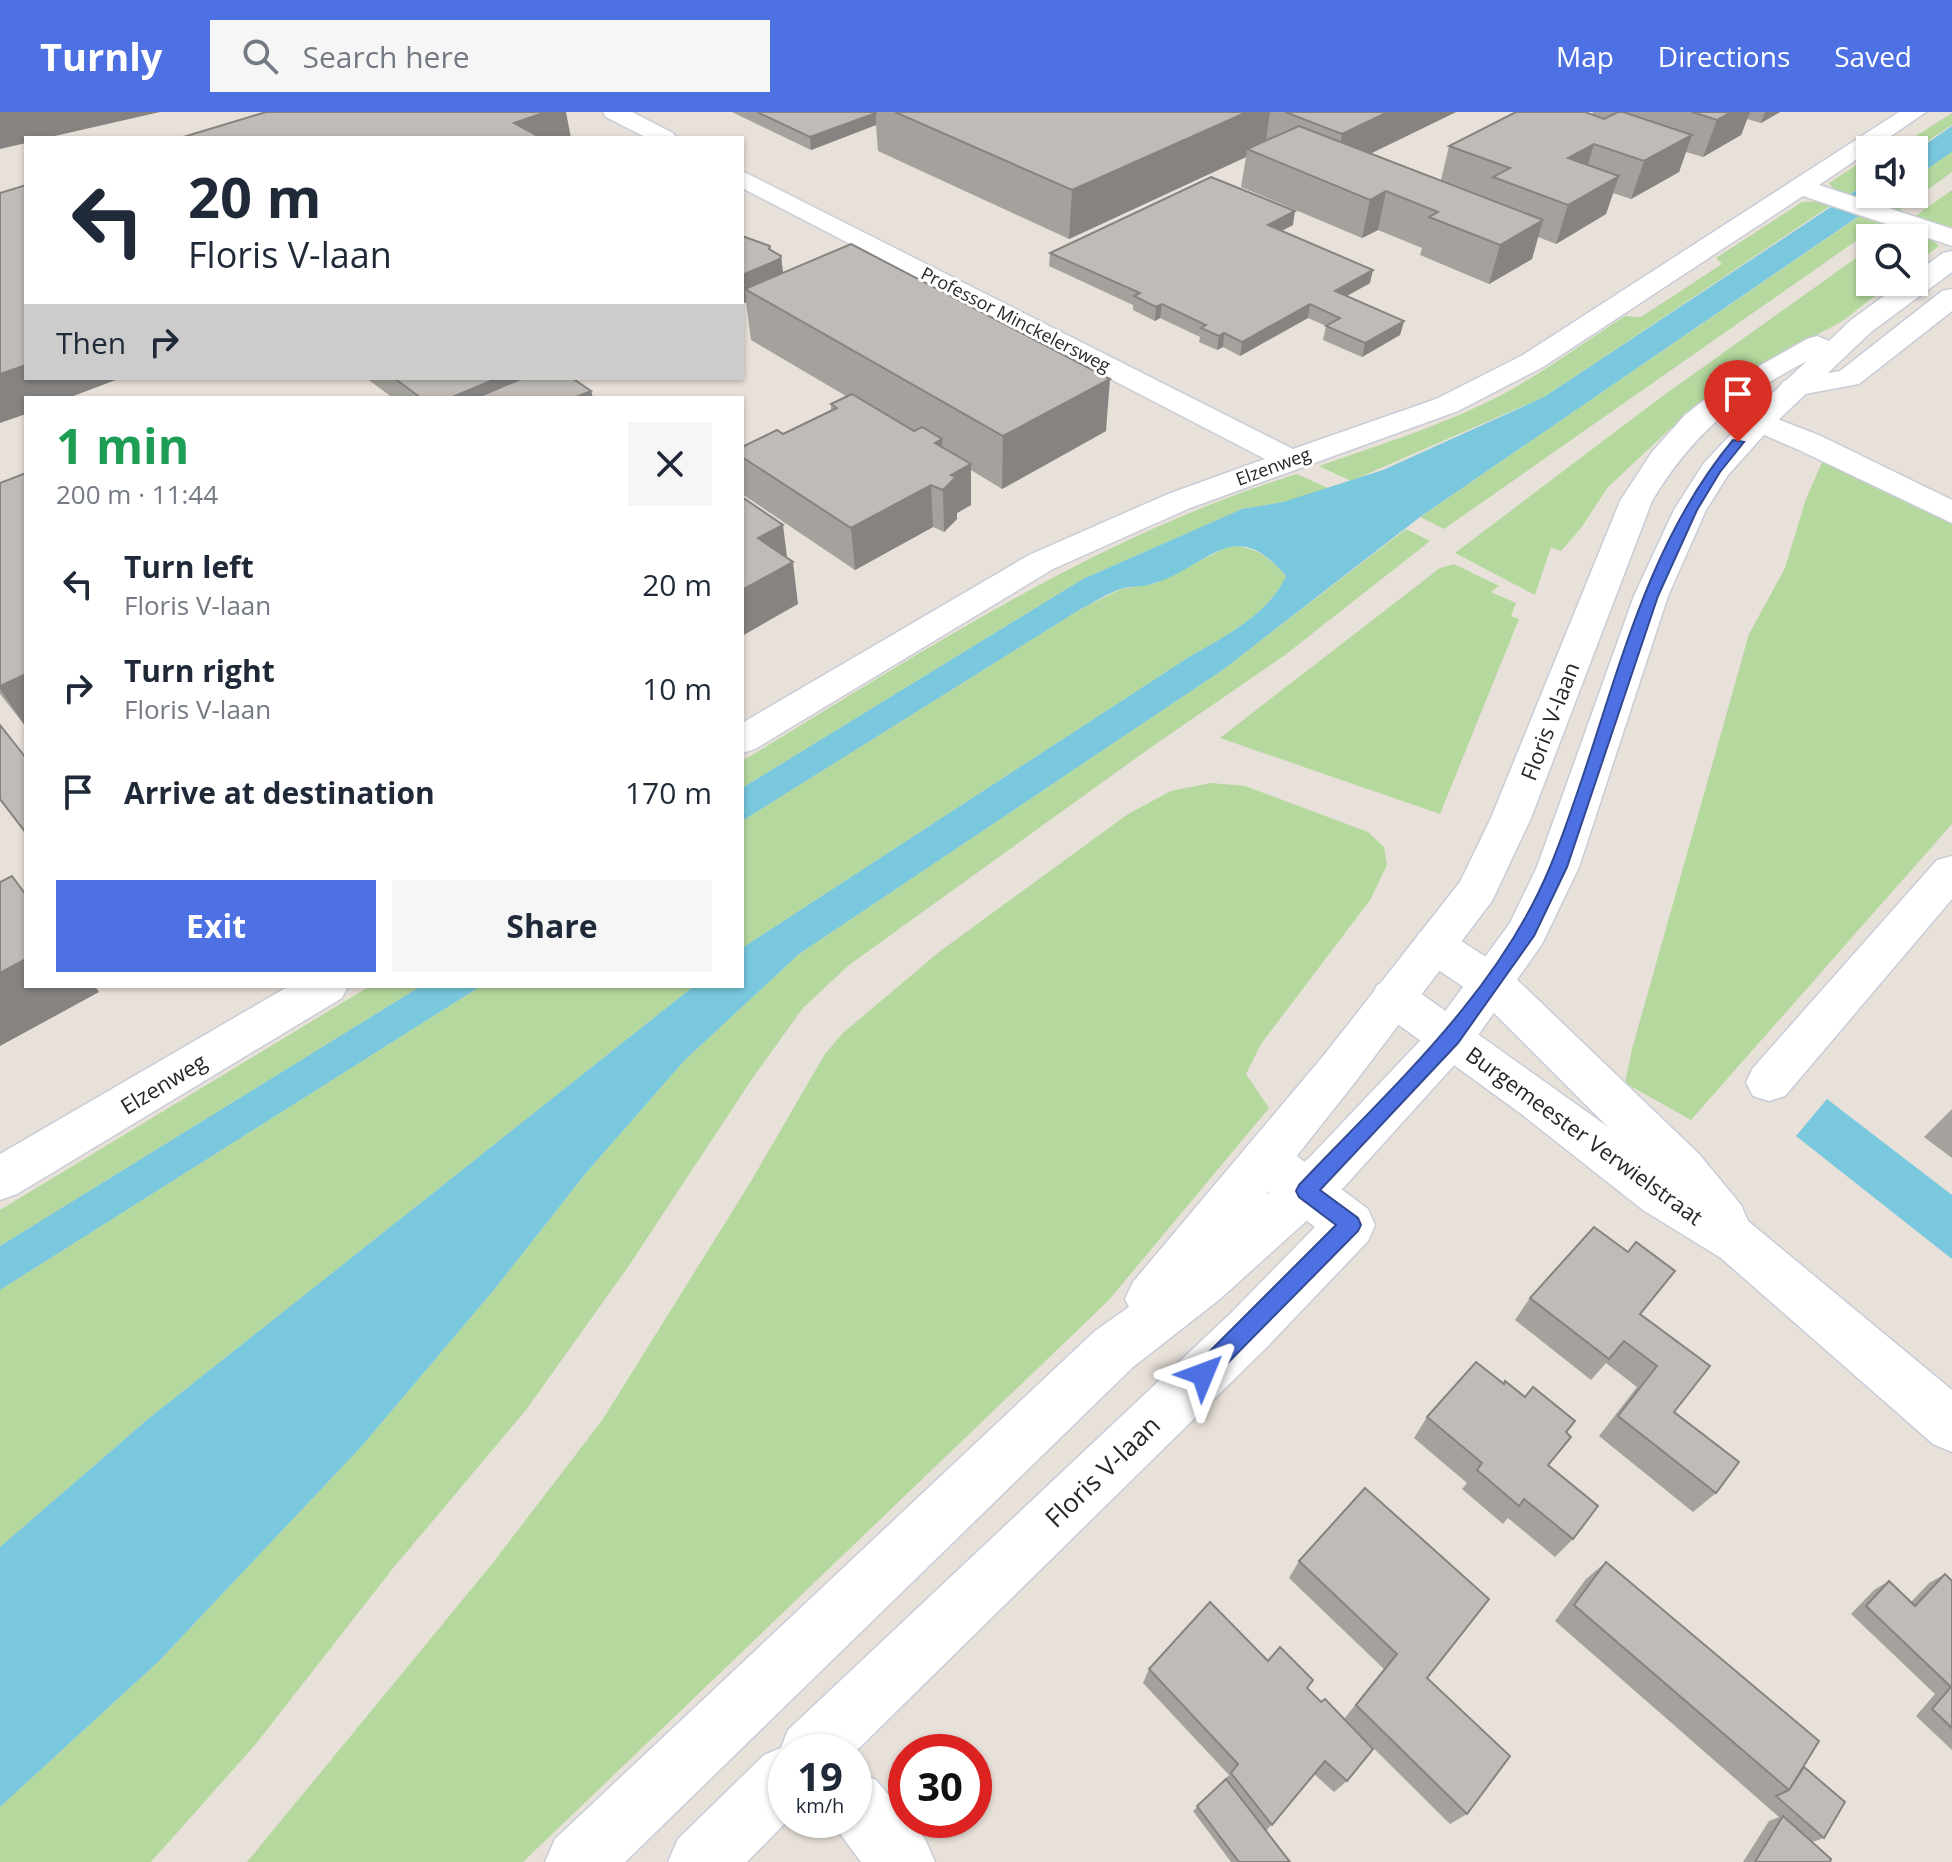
<!DOCTYPE html>
<html lang="en">
<head>
<meta charset="utf-8">
<style>
  body { margin:0; font-family:"Open Sans",sans-serif; background:#f6f6f7; color:#1f2937; height:100vh; display:flex; flex-direction:column; font-size:30px; white-space:nowrap }
  * { box-sizing:border-box; margin:0 }
  p { font-size:26px; color:#747a83 }
  .icon { flex:none; width:44px; height:44px; fill:none; stroke:currentColor; stroke-width:2; stroke-linecap:round; stroke-linejoin:round }
  .map { position:relative; flex:1; overflow:hidden }
  .panel { position:absolute; left:24px; top:284px; width:720px; height:592px; display:flex; flex-direction:column; background:#fff; border-radius:0px; box-shadow:0 2px 6px #0004 }
  .panel>* { flex:none }
  .banner { position:absolute; left:24px; top:24px; width:720px; height:244px; border-radius:0px; box-shadow:0 2px 6px #0004; background:#fff; color:#1f2937; overflow:hidden }
  .buttons { position:absolute; left:1856px; top:24px; display:grid; gap:16px }
  .buttons a { display:grid; place-items:center; width:72px; height:72px; border-radius:0px; background:#fff; box-shadow:0 2px 6px #0004; font-size:40px }
  .speed { position:absolute; left:768px; top:1622px; display:flex; gap:16px; font-size:40px; font-weight:700; text-align:center }
  .speed>* { display:grid; place-content:center; width:104px; height:104px; border-radius:50%; background:#fff; box-shadow:0 2px 6px #0004; line-height:1 }
  .speed small { font-size:20px; font-weight:400 }
  .speed .limit { border:12px solid #d22; background:#fff; color:#111 }
  .pin { position:absolute; display:grid; place-items:center; width:68px; height:68px; color:#fff; margin:-82px -34px; border-radius:50% 50% 50% 0; rotate:-45deg; box-shadow:0 0 8px #0007 }
  .pin .icon { rotate:45deg }
  .me { position:absolute; width:88px; margin:-44px; rotate:46deg; stroke-linejoin:round; filter:drop-shadow(0 0 6px #0008) }
  .turn { display:flex; align-items:center; gap:28px; height:168px; padding:0 32px; font-size:36px }
  .turn .icon { width:104px; height:104px; stroke-width:2.5 }
  .turn b { display:block; font-size:56px; line-height:68px }
  .then { display:flex; align-items:center; height:76px; padding:0 32px; background:#0003; gap:16px; font-size:30px }
  .round { display:grid; place-items:center; flex:none; width:84px; height:84px; border-radius:0px; background:#f6f6f7 }
  .head { display:flex; align-items:center; justify-content:space-between; height:136px; padding:0 32px }
  h1 { font-size:48px; font-weight:700; line-height:60px; color:#1e9e55 }
  .primary-button { display:flex; gap:16px; margin-top:auto; padding:16px 32px }
  .primary-button a { flex:1; height:92px; border-radius:0px; background:#4d70e2; color:#fff; font-size:32px; font-weight:700; line-height:92px; text-align:center }
  .primary-button a+a { background:#f6f6f7; color:#1f2937 }
  ul { padding:0; list-style:none }
  li { display:flex; align-items:center; gap:24px; height:104px; padding:0 32px }
  li div { flex:1 }
  li b { display:block; font-size:30px }
  li em { font-style:normal }
  header { display:flex; align-items:center; gap:48px; box-sizing:border-box; height:112px; padding:0 40px; background:#4d70e2; color:#fff }
  header strong { font-size:38px }
  nav { display:flex; gap:44px; margin-inline-start:auto; font-size:28px }
  .search { width:560px; height:72px; background:#f6f6f7; display:flex; align-items:center; gap:20px; box-sizing:border-box; padding:0 28px; border-radius:0px; color:#747a83; font-size:30px }
  .map>svg:first-child { display:block }
  .green { fill:#b4d89d }
  .water { fill:#79c8de }
  .lines { fill:none; stroke-linecap:round; stroke-linejoin:round }
  .minor-casing { stroke:#c9ccd7; stroke-width:3 }
  .tertiary-casing { stroke:#c9ccd7; stroke-width:3 }
  .minor { fill:#fff; fill-rule:evenodd }
  .tertiary { fill:#fff; fill-rule:evenodd }
  .wall { fill:#a5a19d }
  .shaded-wall { fill:#868380 }
  .building { fill:#c0bbb7; stroke:#868380; stroke-width:2 }
  .route { fill:#4d70e2; stroke:#324993; stroke-width:2 }
  .labels { text-anchor:middle; dominant-baseline:central; stroke-width:6; stroke-linejoin:round; paint-order:stroke }
  .far-street-label { font-size:18px; fill:#272727; stroke:#fff }
  .street-label { font-size:22px; fill:#272727; stroke:#fff }
  .near-street-label { font-size:26px; fill:#272727; stroke:#fff }
</style>
</head>
<body>
<header>
<strong>Turnly</strong>
<div class="search"><svg class="icon" aria-label="search" viewBox="0 0 24 24"><circle cx="10" cy="10" r="6"/><path d="M15 15l6 6"/></svg>Search here</div>
<nav><a>Map</a><a>Directions</a><a>Saved</a></nav>
</header>
<div class="map">
<svg width="1952" height="1750" viewBox="0 0 1952 1750">
  <rect width="100%" height="100%" fill="#e8e1da"/>
  <g class="green">
    <path d="M1952 1V13L1914 38H1894Z"/>
    <path d="M1952 40V60L1897 100 1876 93 1891 82H1914V66Z"/>
    <path d="M1870 44V68L1847 84 1836 80 1829 71Z"/>
    <path d="M1952 78V115L1914 105Z"/>
    <path d="M1822 89 1833 92 1544 285 1351 369 1319 354C1373 335 1428 318 1479 294 1531 270 1577 235 1625 204L1641 205 1722 152 1716 146 1802 90Z"/>
    <path d="M1861 103 1883 110 1444 417 1420 405Z"/>
    <path d="M1899 116 1929 125 1939 134 1914 153V126H1885Z"/>
    <path d="M1870 136V170H1893L1841 210 1754 256 1671 316 1608 375 1581 416 1561 439 1551 435 1535 483 1455 441 1660 286Z"/>
    <path d="M1823 348 1952 410V712L1691 1008 1625 971 1632 937 1749 522 1785 456 1806 387Z"/>
    <path d="M1297 362 1330 377 1283 390 1242 397 1083 467 742 676V649C921 541 1096 424 1297 362Z"/>
    <path d="M1406 417 1430 429 1285 543 1150 636 849 853 803 896 752 967 628 1155 526 1298 394 1455 255 1633 151 1750H0V1695L159 1549 361 1335 493 1179 586 1061 684 949 799 842 1224 557Z"/>
    <path d="M1231 433C1256 436 1270 445 1286 464 1269 502 1224 525 1189 545L742 836V709L1079 498 1121 477 1154 472Z"/>
    <path d="M1454 452 1499 474 1491 480 1516 491 1511 504 1519 507 1440 702 1220 626 1440 456Z"/>
    <path d="M1211 671 1245 674 1368 720 1384 735 1387 753 1370 788 1261 932 1246 962 1269 996 1108 1189 523 1750H247L492 1452 603 1307 750 1071 825 942 843 921 939 840 1128 702 1171 679Z"/>
    <path d="M370 874H421L0 1134V1098Z"/>
    <path d="M481 874H694L148 1307 0 1435V1178Z"/>
  </g>
  <g class="water">
    <path d="M1952 14V40L1914 66V40Z"/>
    <path d="M1870 69V82H1891L1420 405 1224 557 799 842 684 949 586 1061 493 1179 361 1335 159 1549 0 1695V1435L148 1307 694 874H742V836L1189 545C1224 525 1269 502 1286 464 1234 402 1210 453 1155 471 1145 475 1134 474 1124 476 1109 480 1093 491 1079 498L742 709V676L1083 467 1242 397 1283 390 1383 358 1544 285Z"/>
    <path d="M421 874H481L0 1178V1134Z"/>
    <path d="M1827 987 1952 1083V1147L1796 1024Z"/>
  </g>
  <g class="lines">
    <defs>
      <g id="minor">
        <path d="M603 0H632L673 21 677 26H647L606 5Z"/>
        <path d="M1899 0H1926L1819 73 1952 117V134L1803 84 1543 255 1458 299 1190 396 1053 457 755 637 742 641V611L1029 443 1168 382 1265 347 742 76V59L1293 337 1436 287 1523 243Z"/>
        <path d="M1952 177V199L1859 272 1794 284 1784 281 1779 275 1784 269 1840 259 1942 179Z"/>
        <path d="M1719 284 1821 324 1952 388V411L1799 338 1708 299 1704 293 1708 287Z"/>
        <path d="M1952 744V787L1785 984 1769 989 1753 984 1746 970 1753 956 1937 748Z"/>
        <path d="M1434 816 1449 821 1509 860 1699 1042 1741 1093 1748 1109 1952 1278V1340L1933 1332 1721 1146 1643 1098 1520 1001 1377 897 1371 885 1377 873 1393 867 1409 873 1608 1015 1477 884 1419 845 1413 833 1419 821Z"/>
        <path d="M289 874H348L342 886 17 1082 0 1088V1042Z"/>
        <path d="M1265 1027 1282 1033 1368 1097 1375 1113 1368 1129 1267 1235 854 1641 786 1640 788 1708 747 1750H668L678 1727 764 1643 781 1636 788 1618 1231 1201 1315 1115 1248 1063 1241 1048 1248 1033Z"/>
        <path d="M854 1658 876 1668 906 1704V1708H910L925 1727 935 1750H861L830 1708H854Z"/>
      </g>
      <path id="tertiary" d="M1952 139V160L1871 220 1771 315 1728 363 1706 398 1668 484 1579 755 1542 832 1467 939 1344 1075 1220 1187 1133 1255 625 1750H545L555 1727 1095 1219 1129 1195 1125 1187 1133 1170 1324 943 1460 770 1491 706 1620 389 1652 340 1685 303 1717 278 1807 227 1817 224 1829 229 1851 208 1903 170H1914V162L1943 141ZM1807 249 1749 303 1704 351 1674 398 1634 484 1537 755 1510 811 1435 913 1310 1045 1265 1084 1356 969 1492 789 1531 706 1652 389C1693 321 1738 285 1807 249Z"/>
    </defs>
    <use href="#minor" class="minor-casing"/>
    <use href="#tertiary" class="tertiary-casing"/>
    <use href="#minor" class="minor"/>
    <use href="#tertiary" class="tertiary"/>
  </g>
  <g class="wall">
    <path d="M732 0H1456L1371 41 1441 68 1449 34 1592 3 1593 0H1780L1761 11 1747 7 1741 23 1703 45 1686 40 1679 60 1631 87 1613 81 1606 102 1556 132 1538 125 1532 147 1489 172 1420 143 1422 136 1378 118 1362 126 1241 75 1246 45 1069 127 878 39 876 13 811 38Z"/>
    <path d="M1293 113 1281 119 1370 171 1347 184 1404 209 1400 223 1362 245 1323 228 1326 214 1308 206 1240 244 1223 235 1217 238 1199 230 1200 225 1160 206 1155 209 1133 198V193L1049 154 1050 141Z"/>
    <path d="M742 124 770 134V138L781 144 783 161 1106 319 1002 377 971 358V393L957 401V407L944 420 933 415 855 458 742 382V335L783 322 831 298V292L846 284 751 228 746 190 742 192Z"/>
    <path d="M366 266H572L591 279 593 286H393Z"/>
    <path d="M26 361V615L0 582V371Z"/>
    <path d="M1952 997V1046L1924 1025Z"/>
    <path d="M1530 1186 1640 1202 1674 1300 1716 1381 1693 1400 1599 1324 1637 1275 1606 1251 1591 1268 1515 1208Z"/>
    <path d="M1427 1305 1566 1320 1548 1353 1573 1427 1555 1445 1508 1406 1503 1412 1462 1377 1467 1371 1414 1326Z"/>
    <path d="M1299 1449 1427 1566 1467 1702 1450 1712 1345 1608 1347 1669 1334 1680 1314 1662 1266 1719 1290 1750H1231L1193 1699 1229 1663 1143 1571 1149 1557 1268 1549 1307 1576 1321 1590 1344 1607 1384 1557 1289 1466Z"/>
    <path d="M1606 1450 1804 1655 1824 1726 1812 1730 1830 1750H1743L1769 1709 1779 1705 1555 1509 1586 1467Z"/>
    <path d="M1945 1462 1952 1469V1638L1916 1604 1935 1582 1851 1502 1874 1478 1889 1469 1911 1490 1929 1471Z"/>
  </g>
  <g class="shaded-wall">
    <path d="M0 0H160L46 26H26V31L0 37Z"/>
    <path d="M546 0H566L571 26H517L514 11Z"/>
    <path d="M1247 0H1270L1265 36 1247 37 1246 45 1069 127 1072 78Z"/>
    <path d="M1388 0H1456L1335 59 1342 22Z"/>
    <path d="M1731 0H1750L1741 23 1703 45 1717 8Z"/>
    <path d="M1765 0H1780L1761 11Z"/>
    <path d="M876 1V13L811 38 810 25Z"/>
    <path d="M1692 23 1679 60 1631 87 1644 49Z"/>
    <path d="M1594 32 1583 70 1568 46Z"/>
    <path d="M1619 64 1606 102 1556 132 1568 93Z"/>
    <path d="M1386 79 1378 118 1362 126 1370 88Z"/>
    <path d="M1295 99 1293 113 1266 127 1268 113Z"/>
    <path d="M1543 108 1532 147 1489 172 1500 133Z"/>
    <path d="M770 134 772 151 781 144 784 171 745 177 746 190 742 192V163L769 137Z"/>
    <path d="M1373 158 1370 171 1332 192 1335 179Z"/>
    <path d="M1162 192 1160 206 1155 209 1156 195Z"/>
    <path d="M1310 192 1308 206 1240 244 1242 230Z"/>
    <path d="M1404 209 1400 223 1362 245 1365 231Z"/>
    <path d="M1224 221 1223 235 1217 238 1219 224Z"/>
    <path d="M26 253V266H121L68 286H26V302L0 311V262Z"/>
    <path d="M498 266H570L524 286H450Z"/>
    <path d="M1110 267 1106 319 1002 377 1003 324Z"/>
    <path d="M591 279 593 286H574Z"/>
    <path d="M942 327 943 368 935 331Z"/>
    <path d="M971 352V393L957 401V407L944 420 943 378 951 363Z"/>
    <path d="M931 373 933 415 855 458 851 416Z"/>
    <path d="M783 413 788 453 793 450 798 492 742 524V478L758 426Z"/>
    <path d="M26 562V615L0 577V574Z"/>
    <path d="M26 847V874H95L99 880 0 934V861Z"/>
  </g>
  <g class="building">
    <path d="M266 0H546L514 11 541 26H180Z"/>
    <path d="M757 0H876V1L810 25Z"/>
    <path d="M895 0H1247L1072 78Z"/>
    <path d="M1285 0H1388L1342 22Z"/>
    <path d="M1516 0H1585L1604 7 1618 0H1623L1692 23 1644 49 1594 32 1568 46 1619 64 1568 93 1493 65 1510 56 1449 34Z"/>
    <path d="M1692 0H1731L1717 8Z"/>
    <path d="M1299 14 1543 108 1500 133 1429 105 1438 100 1386 79 1370 88 1247 37Z"/>
    <path d="M1211 65 1295 99 1268 113 1373 158 1335 179 1404 209 1365 231 1326 214 1340 206 1310 192 1242 230 1224 221 1219 224 1201 216 1206 213 1162 192 1156 195 1134 184 1140 181 1050 141Z"/>
    <path d="M26 73V253L0 262V81Z"/>
    <path d="M742 124 770 134 769 137 781 144 780 147 742 163Z"/>
    <path d="M851 132 1110 267 1003 324 745 177Z"/>
    <path d="M394 266H498L450 286H421Z"/>
    <path d="M523 266H572L591 279 574 286H476Z"/>
    <path d="M852 282 914 319 922 315 942 327 935 331 971 352 951 363 956 365 943 378 931 373 851 416 742 345V335L777 318 783 322 837 296 831 292Z"/>
    <path d="M26 361V562L0 574V371Z"/>
    <path d="M742 385 783 413 758 426 793 450 742 478Z"/>
    <path d="M0 613 26 646V721L0 687Z"/>
    <path d="M12 764 26 783V847L0 861V770Z"/>
    <path d="M1594 1115 1628 1140 1636 1130 1675 1159 1640 1202 1710 1254 1674 1300 1739 1350 1716 1381 1618 1304 1657 1254 1624 1229 1609 1247 1530 1186Z"/>
    <path d="M1476 1250 1504 1272 1505 1269 1525 1285 1533 1275 1575 1309 1566 1320 1571 1325 1548 1353 1598 1394 1573 1427 1524 1387 1519 1394 1477 1358 1482 1351 1427 1305Z"/>
    <path d="M1365 1376 1489 1487 1427 1566 1510 1644 1467 1702 1356 1593 1397 1542 1299 1449Z"/>
    <path d="M1606 1450 1819 1629 1789 1678 1574 1493Z"/>
    <path d="M1945 1462 1952 1469V1616L1932 1597 1951 1575 1866 1494 1889 1469 1915 1494Z"/>
    <path d="M1210 1490 1268 1549 1280 1535 1313 1568 1307 1576 1321 1590 1325 1587 1373 1637 1347 1669 1325 1649 1272 1713 1231 1661 1238 1652 1149 1557Z"/>
    <path d="M1804 1655 1845 1690 1824 1726 1776 1684 1789 1678Z"/>
    <path d="M1226 1667 1290 1750H1239L1197 1694Z"/>
    <path d="M1783 1704 1831 1747 1830 1750H1755Z"/>
  </g>
  <path class="route" d="M1733 328 1744 330 1720 360 1697 398 1658 484 1567 755 1534 824 1458 931 1320 1078 1358 1106 1361 1113 1358 1119 1210 1269 1203 1272 1195 1269 1192 1262 1195 1254 1336 1113 1299 1085 1296 1079 1299 1073C1391 976 1498 881 1550 755 1609 612 1632 449 1733 328Z"/>
  <g class="labels">
    <g class="far-street-label">
      <text transform="translate(1016 207) rotate(27)">Professor Minckelersweg</text>
      <text transform="translate(1273 354) rotate(-20)">Elzenweg</text>
    </g>
    <g class="street-label">
      <text transform="translate(1549 609) rotate(-69)">Floris V-laan</text>
      <text transform="translate(163 971) rotate(-31)">Elzenweg</text>
      <text transform="translate(1585 1023) rotate(36)">Burgemeester Verwielstraat</text>
    </g>
    <g class="near-street-label">
      <text transform="translate(1102 1359) rotate(-44)">Floris V-laan</text>
    </g>
  </g>
</svg>
<div class="buttons">
<a><svg class="icon" aria-label="sound" viewBox="0 0 24 24"><path d="M4 9h4l5-4v14l-5-4H4zM17 9q2 3 0 6"/></svg></a>
<a><svg class="icon" aria-label="search" viewBox="0 0 24 24"><circle cx="10" cy="10" r="6"/><path d="M15 15l6 6"/></svg></a>
</div>
<div class="speed"><div>19<small>km/h</small></div><div class="limit">30</div></div>
<div class="pin" style="left:1738px;top:330px;background:#d93025"><svg class="icon" aria-label="arrive" viewBox="0 0 24 24"><path d="M6 21V4h12l-3 4 3 4H6"/></svg></div>
<svg class="me" style="left:1203px;top:1262px" viewBox="-20 -20 40 40"><path d="M0-17L14 15 0 8-14 15z" fill="#4d70e2" stroke="#fff" stroke-width="4"/></svg>
<div class="banner">
<div class="turn"><svg class="icon" aria-label="left" viewBox="0 0 24 24"><path d="M17 20v-9H6M10 6l-5 5 5 5"/></svg><div><b>20 m</b>Floris V-laan</div></div>
<div class="then">Then<svg class="icon" aria-label="right" viewBox="0 0 24 24"><path d="M7 20v-9h11M14 6l5 5-5 5"/></svg></div>
</div>
<section class="panel">
<div class="head"><div><h1>1 min</h1><p>200 m · 11:44</p></div><a class="round"><svg class="icon" aria-label="close" viewBox="0 0 24 24"><path d="M6 6l12 12M18 6L6 18"/></svg></a></div>
<ul>
<li><svg class="icon" aria-label="left" viewBox="0 0 24 24"><path d="M17 20v-9H6M10 6l-5 5 5 5"/></svg><div><b>Turn left</b><p>Floris V-laan</p></div><em>20 m</em></li>
<li><svg class="icon" aria-label="right" viewBox="0 0 24 24"><path d="M7 20v-9h11M14 6l5 5-5 5"/></svg><div><b>Turn right</b><p>Floris V-laan</p></div><em>10 m</em></li>
<li><svg class="icon" aria-label="arrive" viewBox="0 0 24 24"><path d="M6 21V4h12l-3 4 3 4H6"/></svg><div><b>Arrive at destination</b></div><em>170 m</em></li>
</ul>
<div class="primary-button"><a>Exit</a><a>Share</a></div>
</section>
</div>
</body>
</html>
